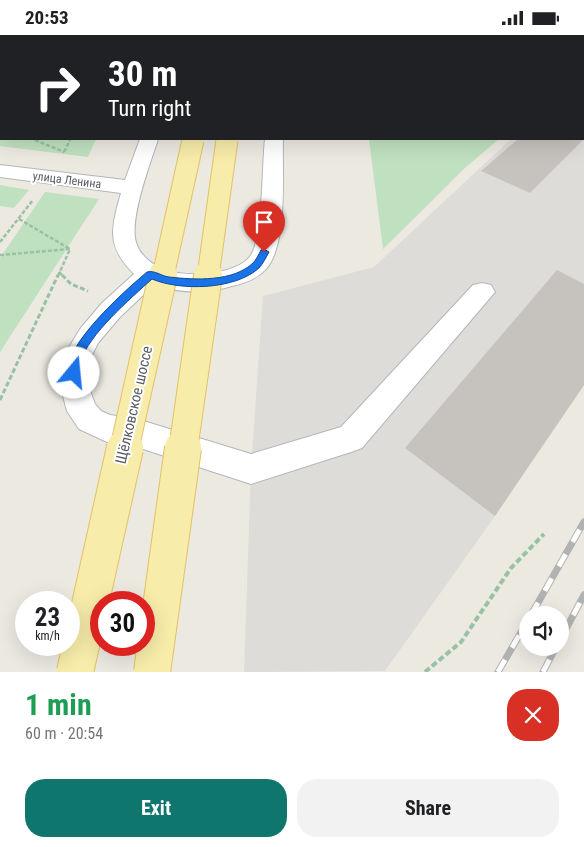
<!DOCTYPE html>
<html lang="en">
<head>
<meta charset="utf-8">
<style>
  body { margin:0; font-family:"Roboto Condensed",sans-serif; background:#f2f2f2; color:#202124; height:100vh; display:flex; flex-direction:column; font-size:19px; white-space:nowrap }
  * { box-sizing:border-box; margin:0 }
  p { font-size:16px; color:#757577 }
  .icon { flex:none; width:28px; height:28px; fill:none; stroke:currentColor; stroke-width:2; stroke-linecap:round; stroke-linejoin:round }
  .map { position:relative; height:637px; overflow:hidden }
  .details { display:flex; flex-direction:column; background:#fff; flex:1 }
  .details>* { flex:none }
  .banner { position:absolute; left:0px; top:0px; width:585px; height:105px; box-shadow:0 5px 20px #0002; background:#202124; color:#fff; overflow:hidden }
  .tools { position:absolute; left:519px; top:571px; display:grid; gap:10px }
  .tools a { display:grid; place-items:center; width:50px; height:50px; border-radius:50%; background:#fff; box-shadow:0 5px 20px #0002; font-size:25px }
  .speed { position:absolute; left:15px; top:556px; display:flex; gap:10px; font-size:25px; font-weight:700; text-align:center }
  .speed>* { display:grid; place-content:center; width:65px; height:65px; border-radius:50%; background:#fff; box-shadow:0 5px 20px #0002; line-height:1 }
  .speed small { font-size:12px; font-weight:400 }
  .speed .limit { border:8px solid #d22; background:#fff; color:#111 }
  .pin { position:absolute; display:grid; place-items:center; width:42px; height:42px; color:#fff; margin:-51px -21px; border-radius:50% 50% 50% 0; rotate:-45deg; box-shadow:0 0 5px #0007 }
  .pin .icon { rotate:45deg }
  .me { position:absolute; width:55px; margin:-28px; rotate:17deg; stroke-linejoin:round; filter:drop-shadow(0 0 4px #0008) }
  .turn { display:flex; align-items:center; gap:18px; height:105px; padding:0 25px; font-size:22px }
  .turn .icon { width:65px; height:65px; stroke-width:2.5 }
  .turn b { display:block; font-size:35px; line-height:42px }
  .round { display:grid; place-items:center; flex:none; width:52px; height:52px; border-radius:20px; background:#f2f2f2 }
  .overview { display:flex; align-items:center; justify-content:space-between; height:85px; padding:0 25px }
  h1 { font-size:30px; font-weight:700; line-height:38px; color:#1e9e55 }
  .primary-button { display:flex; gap:10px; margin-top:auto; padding:10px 25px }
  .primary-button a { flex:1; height:58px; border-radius:20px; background:#0f766e; color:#fff; font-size:20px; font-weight:700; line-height:58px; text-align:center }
  .primary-button a+a { background:#f2f2f2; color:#202124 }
  .status { display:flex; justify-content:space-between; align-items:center; height:35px; padding:0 25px; background:#fff; direction:ltr }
  .status svg { height:14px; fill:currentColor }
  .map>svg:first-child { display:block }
  .industrial { fill:#dedcd8 }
  .green { fill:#bfe1bf }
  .building { fill:#c6c3be }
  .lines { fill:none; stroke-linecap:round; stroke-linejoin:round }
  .minor-casing { stroke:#b3b6ba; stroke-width:2 }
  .major-casing { stroke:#e4c261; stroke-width:2 }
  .path-far3 { stroke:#99c1a5; stroke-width:2; stroke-dasharray:3 1; stroke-linecap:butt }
  .path-far2 { stroke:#99c1a5; stroke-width:2.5; stroke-dasharray:4 2; stroke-linecap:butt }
  .path-far1 { stroke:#99c1a5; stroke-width:3; stroke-dasharray:5 2.5; stroke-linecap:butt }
  .path { stroke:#99c1a5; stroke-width:4; stroke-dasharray:6 3; stroke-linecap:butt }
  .minor { fill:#fff; fill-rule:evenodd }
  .major { fill:#f7eca9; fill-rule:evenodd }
  .rail-casing { stroke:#b1b2b2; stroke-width:7 }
  .rail { stroke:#fff; stroke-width:5; stroke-dasharray:14; stroke-linecap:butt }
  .major-bridge-far2-casing { stroke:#e4c261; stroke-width:23; stroke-linecap:butt }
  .major-bridge-far1-casing { stroke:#e4c261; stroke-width:30; stroke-linecap:butt }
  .major-bridge-casing { stroke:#e4c261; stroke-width:38; stroke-linecap:butt }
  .major-bridge-far2 { stroke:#f7eca9; stroke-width:21 }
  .major-bridge-far1 { stroke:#f7eca9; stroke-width:28 }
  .major-bridge { stroke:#f7eca9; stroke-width:36 }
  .route { fill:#1a73e8; stroke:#114b97 }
  .labels { text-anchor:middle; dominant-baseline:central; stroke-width:4; stroke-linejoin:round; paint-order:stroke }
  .far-street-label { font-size:12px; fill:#595c60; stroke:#fff }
  .street-label { font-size:15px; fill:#595c60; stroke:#fff }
</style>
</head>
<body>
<div class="status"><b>20:53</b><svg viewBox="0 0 49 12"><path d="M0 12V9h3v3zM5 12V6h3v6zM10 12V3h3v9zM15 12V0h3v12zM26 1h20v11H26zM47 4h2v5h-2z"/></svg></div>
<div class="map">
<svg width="584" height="637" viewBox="0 0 584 637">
  <rect width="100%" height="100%" fill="#ebe9e0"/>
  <path class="industrial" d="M584 85V350L495 481 385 636 244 637 251 434 263 261 374 232 511 104H584Z"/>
  <g class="green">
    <path d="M363 0H584V53V1Z"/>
    <path d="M0 66 1 104H96L88 122 0 111Z"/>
    <path d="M369 104H499L466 132 383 214Z"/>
    <path d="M0 150 29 155 14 173 0 171Z"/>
    <path d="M45 157 99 164 0 317V223Z"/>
  </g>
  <g class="building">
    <path d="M518 104H584L530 158 481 136Z"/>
    <path d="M557 235 584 249V350L495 481 405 413Z"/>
  </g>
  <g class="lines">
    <defs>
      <g id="minor">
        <rect x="43" y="0" width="14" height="1"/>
        <rect x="269" y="0" width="14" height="1"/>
        <rect x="0" y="14" width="1" height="10"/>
        <path d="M140 104H158C151 127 127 188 137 210 141 222 157 233 168 236 189 242 238 240 251 220 263 202 262 130 265 104H283C282 137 288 210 266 234 257 244 245 248 232 251 206 259 179 258 154 250L120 282 98 308 89 326 88 350 95 369 101 376 110 380 137 384 251 419 341 392 473 250 482 248 491 250 495 257 362 413 351 417 251 449 137 412 107 407 79 394 67 376 60 350 61 326 80 294 102 268 134 239C106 211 111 194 121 158L0 142V130L125 145Z"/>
      </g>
      <g id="major">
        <rect x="208" y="0" width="14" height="1"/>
        <rect x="234" y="0" width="14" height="1"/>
      </g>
    </defs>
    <use href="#minor" class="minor-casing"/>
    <use href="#major" class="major-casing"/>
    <g class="path-far3">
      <path d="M34 104 38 106"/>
      <path d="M69 106 70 104"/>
    </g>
    <g class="path-far2">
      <path d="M35 105 64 117"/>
      <path d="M64 117 70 105"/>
      <path d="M19 184 70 214"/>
      <path d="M0 207 33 165"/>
      <path d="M0 220 70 214"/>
      <path d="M59 237 63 241"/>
      <path d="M58 241 70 214"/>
    </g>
    <g class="path-far1">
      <path d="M62 240 71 249 88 256"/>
      <path d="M0 365 58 240"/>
    </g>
    <path class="path" d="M425 637 461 607 511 533 544 499"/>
    <use href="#minor" class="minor"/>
    <use href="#major" class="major"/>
    <defs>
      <g id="rail">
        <path d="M531 580 584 487"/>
        <path d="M560 605 584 560"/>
        <path d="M498 637 528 585"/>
        <path d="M543 637 556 612"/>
      </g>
    </defs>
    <use href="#rail" class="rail-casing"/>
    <use href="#rail" class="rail"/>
    <defs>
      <g id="major-bridge-far2">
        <path d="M163 241 193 105"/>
        <path d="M208 241 227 105"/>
      </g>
      <g id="major-bridge-far1">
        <path d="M124 415 163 240"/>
        <path d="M183 415 208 240"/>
      </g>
      <g id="major-bridge">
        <path d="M75 637 125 413"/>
        <path d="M152 637 183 413"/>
      </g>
    </defs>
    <use href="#major-bridge-far2" class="major-bridge-far2-casing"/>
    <use href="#major-bridge-far1" class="major-bridge-far1-casing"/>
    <use href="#major-bridge" class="major-bridge-casing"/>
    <use href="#major-bridge-far2" class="major-bridge-far2"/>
    <use href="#major-bridge-far1" class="major-bridge-far1"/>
    <use href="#major-bridge" class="major-bridge"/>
  </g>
  <path class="route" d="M264 214 269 217C266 222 263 229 259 233 235 255 180 256 152 244 131 263 88 300 81 326 79 331 81 336 78 341H70C57 315 128 253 147 237 155 235 161 241 169 242 195 245 233 247 253 228 256 225 259 219 261 215Z"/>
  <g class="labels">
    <g class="far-street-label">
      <text transform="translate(67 145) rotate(7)">улица Ленина</text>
    </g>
    <g class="street-label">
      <text transform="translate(134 370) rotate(-77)">Щёлковское шоссе</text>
    </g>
  </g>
</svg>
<div class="tools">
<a><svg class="icon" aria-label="sound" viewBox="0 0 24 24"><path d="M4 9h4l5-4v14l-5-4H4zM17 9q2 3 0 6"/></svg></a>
</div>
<div class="speed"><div>23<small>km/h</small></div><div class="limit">30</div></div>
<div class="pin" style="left:264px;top:217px;background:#d93025"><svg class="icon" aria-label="arrive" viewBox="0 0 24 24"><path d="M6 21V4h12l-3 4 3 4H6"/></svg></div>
<svg class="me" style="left:74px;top:338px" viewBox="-20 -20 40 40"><circle r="19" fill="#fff"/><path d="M0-13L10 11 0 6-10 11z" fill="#1a73e8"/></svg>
<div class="banner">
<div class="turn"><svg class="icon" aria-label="right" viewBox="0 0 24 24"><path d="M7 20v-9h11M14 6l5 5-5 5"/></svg><div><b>30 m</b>Turn right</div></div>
</div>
</div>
<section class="details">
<div class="overview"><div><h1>1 min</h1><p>60 m · 20:54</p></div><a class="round" style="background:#d93025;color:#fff"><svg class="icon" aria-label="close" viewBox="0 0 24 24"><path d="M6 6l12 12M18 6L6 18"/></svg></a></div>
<div class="primary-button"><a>Exit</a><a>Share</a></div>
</section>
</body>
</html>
